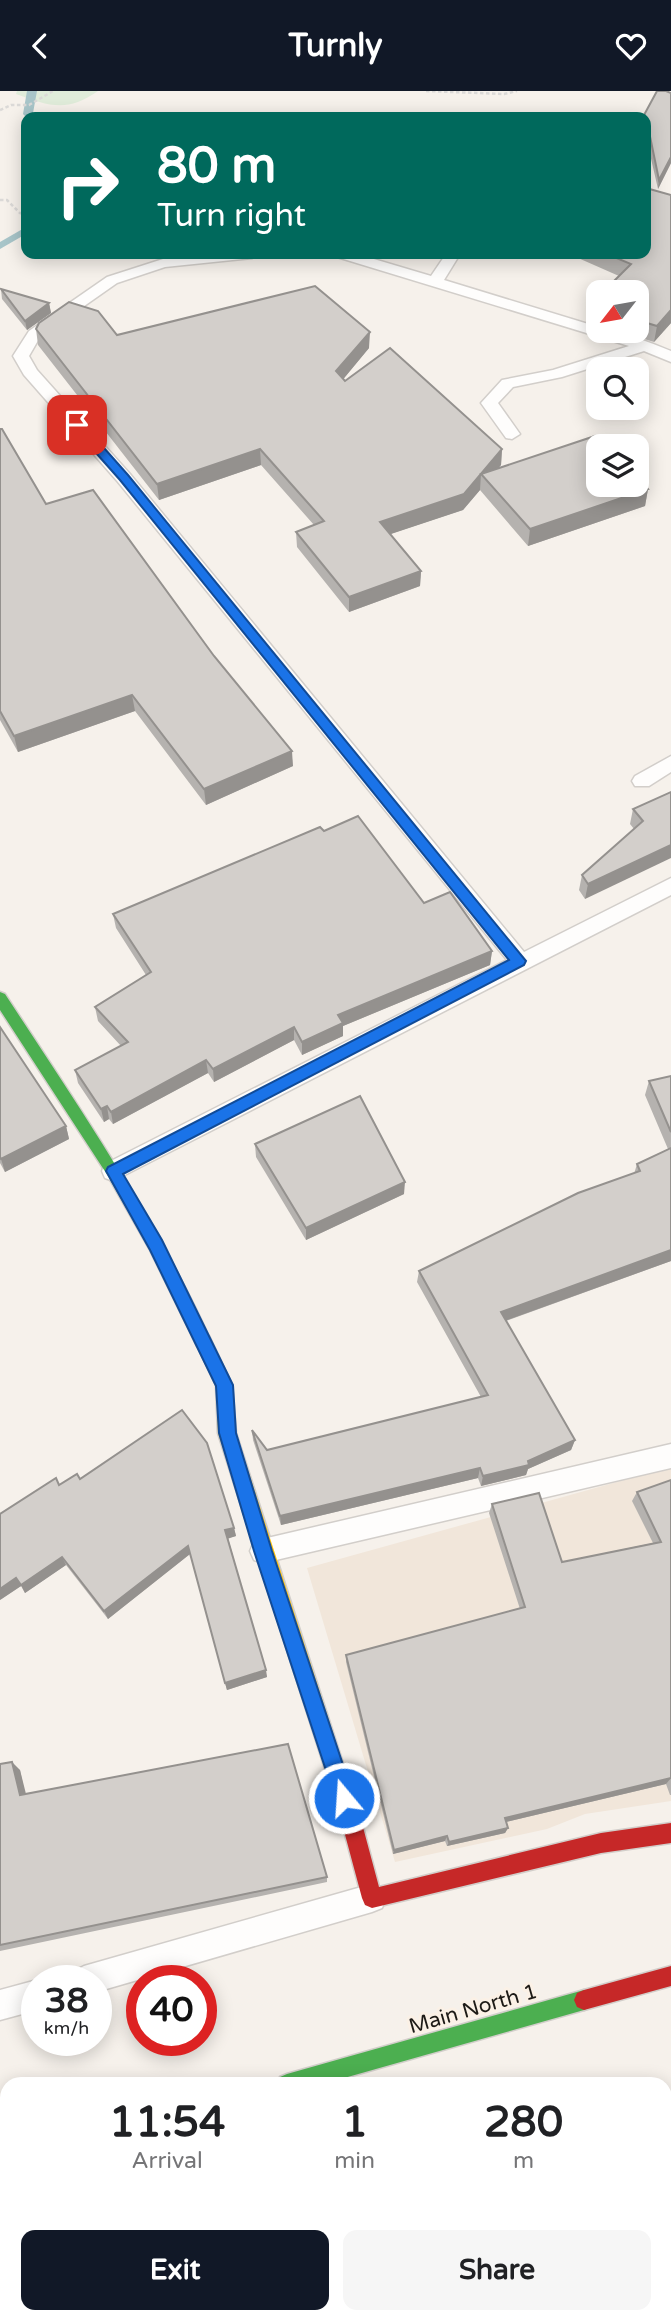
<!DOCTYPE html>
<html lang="en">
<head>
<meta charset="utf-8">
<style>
  body { margin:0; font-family:"Varela Round",sans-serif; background:#f6f6f6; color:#202124; height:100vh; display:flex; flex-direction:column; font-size:26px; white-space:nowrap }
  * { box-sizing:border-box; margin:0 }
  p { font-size:23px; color:#757577 }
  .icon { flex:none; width:38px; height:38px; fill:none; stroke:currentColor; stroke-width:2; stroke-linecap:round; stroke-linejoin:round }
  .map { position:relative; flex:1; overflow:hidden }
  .details { position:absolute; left:0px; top:1986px; width:672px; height:247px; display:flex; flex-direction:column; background:#fff; border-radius:21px 21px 0 0; box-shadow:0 4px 18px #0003 }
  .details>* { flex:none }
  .guide { position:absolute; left:21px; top:21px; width:630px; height:147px; border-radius:14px; box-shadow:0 4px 18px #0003; background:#00695c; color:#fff; overflow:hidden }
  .needle { width:46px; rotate:239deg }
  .tools { position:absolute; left:586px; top:189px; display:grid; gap:14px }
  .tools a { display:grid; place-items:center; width:63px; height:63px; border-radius:14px; background:#fff; box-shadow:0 4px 18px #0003; font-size:35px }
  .speed { position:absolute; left:21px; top:1874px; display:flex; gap:14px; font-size:35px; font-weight:700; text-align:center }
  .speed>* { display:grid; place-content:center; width:91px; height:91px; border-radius:50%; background:#fff; box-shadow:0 4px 18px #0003; line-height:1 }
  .speed small { font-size:18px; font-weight:400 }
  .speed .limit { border:10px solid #d22; background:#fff; color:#111 }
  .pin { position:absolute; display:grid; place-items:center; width:60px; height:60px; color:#fff; margin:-30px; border-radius:14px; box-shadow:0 4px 10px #0006 }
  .me { position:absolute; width:77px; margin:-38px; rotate:342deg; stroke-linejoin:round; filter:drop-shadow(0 0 5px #0008) }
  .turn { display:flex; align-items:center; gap:24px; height:147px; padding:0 21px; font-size:32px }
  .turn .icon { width:91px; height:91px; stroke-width:2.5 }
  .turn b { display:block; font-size:49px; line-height:60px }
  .eta { display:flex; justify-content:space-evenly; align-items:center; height:119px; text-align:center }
  .eta b { font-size:42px; font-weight:700; line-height:49px }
  .primary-button { display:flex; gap:14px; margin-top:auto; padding:14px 21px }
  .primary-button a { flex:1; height:80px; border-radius:14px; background:#111827; color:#fff; font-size:28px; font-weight:700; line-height:80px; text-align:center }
  .primary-button a+a { background:#f6f6f6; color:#202124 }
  header { display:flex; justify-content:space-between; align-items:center; height:91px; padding:0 21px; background:#111827; color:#fff; font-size:32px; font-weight:700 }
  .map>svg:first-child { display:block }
  .built { fill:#f1e6da }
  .green { fill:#e0ecda }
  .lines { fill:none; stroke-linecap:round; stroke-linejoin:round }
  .stream { fill:#a8c5c9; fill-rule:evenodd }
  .lane-casing { stroke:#d2ceca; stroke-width:3 }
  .street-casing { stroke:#d2ceca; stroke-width:4 }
  .fast-casing { stroke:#d2ceca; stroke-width:3 }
  .slow-casing { stroke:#d2ceca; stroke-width:3 }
  .jam-casing { stroke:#d2ceca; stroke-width:3 }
  .path { stroke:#dbd9d7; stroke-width:2.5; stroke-dasharray:3.5 2.5; stroke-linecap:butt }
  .lane { fill:#fefdfc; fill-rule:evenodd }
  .street { fill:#fefdfc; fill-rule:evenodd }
  .fast { fill:#4caf50; fill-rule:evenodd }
  .slow { fill:#ffc107; fill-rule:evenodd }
  .jam { fill:#c62828; fill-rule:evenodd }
  .wall { fill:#b5b2af }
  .shaded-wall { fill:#94918e }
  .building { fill:#d3cfcb; stroke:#94918e; stroke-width:2 }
  .route { fill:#1a73e8; stroke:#114b97; stroke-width:2 }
  .labels { text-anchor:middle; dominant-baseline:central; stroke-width:6; stroke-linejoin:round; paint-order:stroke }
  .near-street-label { font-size:21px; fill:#1d1a16; stroke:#fbf1e6 }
</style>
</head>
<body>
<header><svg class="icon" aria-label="back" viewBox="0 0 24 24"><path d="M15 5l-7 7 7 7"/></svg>Turnly<svg class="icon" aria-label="heart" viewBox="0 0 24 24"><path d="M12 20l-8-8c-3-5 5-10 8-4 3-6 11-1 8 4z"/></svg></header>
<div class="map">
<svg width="671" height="2232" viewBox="0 0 671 2232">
  <rect width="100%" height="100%" fill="#f6f1eb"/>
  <g class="built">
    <path d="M671 1376V1710L585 1723 547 1738 395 1771 307 1477Z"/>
    <path d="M88 2226H437L438 2232H85Z"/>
  </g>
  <path class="green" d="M17 0H98C67 22 49 15 16 3Z"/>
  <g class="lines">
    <g class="stream">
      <path d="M27 0H37L33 22 37 26H26L23 23Z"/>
      <path d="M26 136V143L0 158V151Z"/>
    </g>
    <defs>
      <g id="lane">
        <path d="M210 163H259L252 167 165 176 117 192 40 246 29 265 37 279 130 383 524 861 671 787V804L113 1090 105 1087 102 1080 105 1073 507 869 118 391 24 284 13 265 29 240 107 186 163 168Z"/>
        <path d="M335 163H357L431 185 446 163H460L444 189 598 236V240C623 240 648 251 671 260V271L644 260 562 286 513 296 498 312 520 343 512 348 506 347 481 312 502 289 553 279 629 255 337 166Z"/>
        <path d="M671 665V681L649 695H635L632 690 635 685Z"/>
        <path d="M671 1353V1377L263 1472 254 1469 250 1460 254 1451 263 1448Z"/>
        <path d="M372 1793 382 1797 386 1807 382 1817 372 1821 96 1901V1890H69L74 1880 84 1875Z"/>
        <path d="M37 1889V1919L0 1929V1899Z"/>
      </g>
      <g id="street">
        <rect x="665" y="2072" width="6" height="52"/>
        <rect x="450" y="2226" width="54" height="6"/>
      </g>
      <g id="fast">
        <path d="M0 901 5 903C79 1016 155 1127 211 1250L209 1255 203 1258 197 1255 150 1159 108 1085 0 919Z"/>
        <path d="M584 1899 591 1902 594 1909 591 1916 584 1919 323 1993H277L280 1986 287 1983Z"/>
      </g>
      <g id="slow">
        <path d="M203 1242 209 1245 232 1294 236 1342 360 1725 357 1732 350 1735 343 1732 340 1725 218 1342 216 1294 195 1250 197 1245Z"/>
        <path d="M7 2063V2085L0 2087V2065Z"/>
      </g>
      <g id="jam">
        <path d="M350 1715 357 1718 360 1725 379 1796 601 1742 671 1732V1752L601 1762 372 1817 365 1814 362 1807 340 1725 343 1718Z"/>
        <path d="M671 1875V1895L584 1919 577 1916 574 1909 577 1902 584 1899Z"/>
      </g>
    </defs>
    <use href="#lane" class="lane-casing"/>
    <use href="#street" class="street-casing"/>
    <use href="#fast" class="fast-casing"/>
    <use href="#slow" class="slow-casing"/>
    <use href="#jam" class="jam-casing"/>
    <g class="path">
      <path d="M426 0 504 3 517 0"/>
      <path d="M0 19 11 14H29L53 0"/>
      <path d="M0 109H7L20 122 26 124"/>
    </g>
    <use href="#lane" class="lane"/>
    <use href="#street" class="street"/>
    <use href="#fast" class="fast"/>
    <use href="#slow" class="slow"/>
    <use href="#jam" class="jam"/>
  </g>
  <g class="wall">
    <path d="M671 2V72L658 98 646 46V26H644V24Z"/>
    <path d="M569 163H646L671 232 654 251 619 240H637V201L619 185Z"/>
    <path d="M1 198 49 212 51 222 27 239 2 208Z"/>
    <path d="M598 206V233L589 229 591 214Z"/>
    <path d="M36 238 117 244 369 257 343 288 345 290 502 358 501 374 498 377 648 398 645 415 528 455 480 399 463 419 390 443 421 480 420 495 349 521 297 456 296 441 314 434 261 374 159 409 38 254Z"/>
    <path d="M0 338 46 413 293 675 206 714 135 620 18 661 0 629Z"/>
    <path d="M671 701 585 808 579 799 582 784 634 738 630 733 633 718Z"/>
    <path d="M324 740 492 860 490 874 343 935V945L302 964 294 949 214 991 208 982 113 1033 109 1028 104 1031 78 992 75 979 121 955 98 930 95 916 146 884 116 837 113 823Z"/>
    <path d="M0 936 66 1035 69 1048 5 1081 0 1072Z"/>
    <path d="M671 985V1170L506 1230 575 1349 571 1359 528 1378 526 1384 481 1395 478 1387 281 1434 253 1349 252 1339 267 1359 481 1306 417 1191 419 1180 634 1083 637 1073 668 1058 645 1004 649 990Z"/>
    <path d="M255 1053 404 1103 306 1149 256 1066Z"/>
    <path d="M80 1388 234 1437 236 1445 228 1447 267 1586 227 1599 190 1463 108 1528 66 1474 25 1502 21 1495 0 1509 59 1394Z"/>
    <path d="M671 1389V1704H670L666 1693 506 1731 508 1737 505 1742 447 1755 445 1750 393 1763 346 1571V1564L520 1518 489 1422 492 1413 562 1471 653 1452 632 1410 637 1401Z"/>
    <path d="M0 1673 20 1679 25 1703 327 1786V1791L0 1860Z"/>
  </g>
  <g class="shaded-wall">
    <path d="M671 66V72L658 98 659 89Z"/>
    <path d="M49 212 51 222 27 239 25 230Z"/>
    <path d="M671 219V232L654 251 657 235Z"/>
    <path d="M370 241 369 257 336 297V280Z"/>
    <path d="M260 358 261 374 159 409 157 393Z"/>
    <path d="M502 358 501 374 488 390 481 383Z"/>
    <path d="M481 383 480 399 463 419 379 447 380 431Z"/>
    <path d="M648 398 645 415 528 455 530 438Z"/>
    <path d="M421 480 420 495 349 521V506Z"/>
    <path d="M132 604 135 620 18 661 14 645Z"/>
    <path d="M292 660 293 675 206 714 204 698Z"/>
    <path d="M671 754V767L585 808 588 793Z"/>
    <path d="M492 860 490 874 343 935V945L302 964V951L338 924Z"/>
    <path d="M294 936V949L214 991 213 978Z"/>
    <path d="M206 969 208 982 113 1033 111 1021Z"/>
    <path d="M107 1015 109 1028 104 1031 101 1018Z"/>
    <path d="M66 1035 69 1048 5 1081 1 1068Z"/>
    <path d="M405 1091 404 1103 306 1149V1137Z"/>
    <path d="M671 1159V1170L499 1232 501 1221Z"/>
    <path d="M575 1349 571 1359 528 1378 526 1384 481 1395 483 1385 528 1370Z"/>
    <path d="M480 1377 478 1387 281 1434 280 1425Z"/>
    <path d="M234 1437 236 1445 227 1448 225 1439Z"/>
    <path d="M188 1455 190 1463 108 1528 104 1520Z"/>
    <path d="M62 1466 66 1474 25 1502 21 1494Z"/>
    <path d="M16 1487 21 1495 0 1509V1498Z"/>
    <path d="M266 1579 267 1586 227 1599 225 1592Z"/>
    <path d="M12 1671 20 1679 28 1711 20 1704Z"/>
    <path d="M671 1687 666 1693 502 1732 505 1727Z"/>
    <path d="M508 1737 505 1742 447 1755 449 1751Z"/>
    <path d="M447 1745 445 1750 393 1763 394 1759Z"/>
  </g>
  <g class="building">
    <path d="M657 0H666L671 2V66L659 89 646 26 644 24Z"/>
    <path d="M646 97 671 104V219L657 235 637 229V201H603L631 173 607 163H646Z"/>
    <path d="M315 195 370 241 336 280 345 290 390 257 502 358 464 403 380 431 421 480 349 506 296 441 324 430 260 358 157 393 36 238 39 232 69 211 98 220 117 244Z"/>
    <path d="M1 198 49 212 25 230Z"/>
    <path d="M598 206V216L591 214Z"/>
    <path d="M0 338H2L46 413 93 399 214 565 292 660 204 698 132 604 14 645 0 620Z"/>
    <path d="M595 345 605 355H598V394H637V387L648 398 530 438 481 383Z"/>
    <path d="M671 701V754L588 793 582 784 643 730 633 718Z"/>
    <path d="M358 725 424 812 450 801 492 860 338 924 343 932 302 951 294 936 213 978 206 969 111 1021 107 1015 101 1018 75 979 128 951 95 916 151 881 113 823 320 736 324 740Z"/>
    <path d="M0 936 66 1035 1 1068 0 1066Z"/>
    <path d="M671 985V1041L649 990Z"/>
    <path d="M360 1005 405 1091 306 1137 255 1053Z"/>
    <path d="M671 1057V1159L501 1221 575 1349 528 1370 529 1374 483 1385 480 1377 280 1425 252 1339 267 1359 488 1304 419 1180 578 1102 640 1080 637 1073Z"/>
    <path d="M182 1319 207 1352 234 1437 225 1439 266 1579 225 1592 188 1455 104 1520 62 1466 21 1494 16 1487 0 1498V1423L56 1387 59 1394 77 1383 80 1388Z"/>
    <path d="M671 1389V1687L505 1727 508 1737 449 1751 447 1745 394 1759 346 1564 525 1516 492 1413 539 1402 562 1471 661 1451 637 1401Z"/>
    <path d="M288 1653 327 1786 0 1854V1673L12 1671 20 1704Z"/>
  </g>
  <path class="route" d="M73 331H81L128 384 526 870 524 874 123 1083 162 1149 233 1294 236 1342 272 1460 354 1707 351 1714 344 1717 338 1714 335 1707 254 1460 219 1342 216 1295 150 1159 106 1080 108 1076 509 869 120 389 73 336Z"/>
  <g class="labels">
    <g class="near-street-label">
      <text transform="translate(473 1918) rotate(-16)">Main North 1</text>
    </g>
  </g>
</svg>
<div class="tools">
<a><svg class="needle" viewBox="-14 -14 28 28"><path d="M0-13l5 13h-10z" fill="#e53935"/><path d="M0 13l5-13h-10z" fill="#757577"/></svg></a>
<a><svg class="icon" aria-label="search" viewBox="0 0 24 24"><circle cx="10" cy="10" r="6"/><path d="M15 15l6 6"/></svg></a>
<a><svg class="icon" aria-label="layers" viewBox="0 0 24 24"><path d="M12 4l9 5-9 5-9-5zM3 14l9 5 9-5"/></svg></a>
</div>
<div class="speed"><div>38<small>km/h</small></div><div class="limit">40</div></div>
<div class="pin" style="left:77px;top:334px;background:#d93025"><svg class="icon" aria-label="arrive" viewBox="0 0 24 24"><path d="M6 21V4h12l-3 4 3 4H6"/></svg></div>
<svg class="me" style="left:344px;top:1707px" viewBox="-20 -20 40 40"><circle r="17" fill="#1a73e8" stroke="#fff" stroke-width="3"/><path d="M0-11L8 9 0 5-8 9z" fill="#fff"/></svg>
<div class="guide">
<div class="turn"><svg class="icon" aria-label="right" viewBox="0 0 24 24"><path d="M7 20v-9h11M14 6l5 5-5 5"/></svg><div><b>80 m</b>Turn right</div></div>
</div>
<section class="details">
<div class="eta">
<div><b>11:54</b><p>Arrival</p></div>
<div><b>1</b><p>min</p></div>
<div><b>280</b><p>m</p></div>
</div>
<div class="primary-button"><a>Exit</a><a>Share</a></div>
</section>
</div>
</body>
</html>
